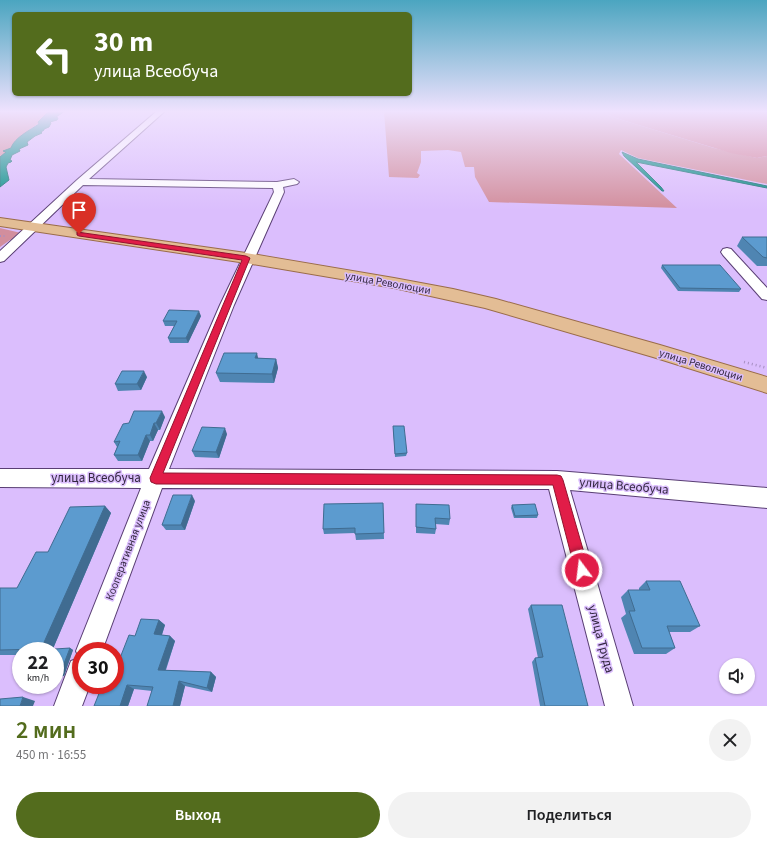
<!DOCTYPE html>
<html lang="ru">
<head>
<meta charset="utf-8">
<style>
  body { margin:0; font-family:"Source Sans 3",sans-serif; background:#f2f2f2; color:#202124; height:100vh; display:flex; flex-direction:column; font-size:15px; white-space:nowrap }
  * { box-sizing:border-box; margin:0 }
  p { font-size:13px; color:#757577 }
  .icon { flex:none; width:22px; height:22px; fill:none; stroke:currentColor; stroke-width:2; stroke-linecap:round; stroke-linejoin:round }
  .map { position:relative; height:706px; overflow:hidden }
  .panel { display:flex; flex-direction:column; background:#fff; flex:1 }
  .panel>* { flex:none }
  .guide { position:absolute; left:12px; top:12px; width:400px; height:84px; border-radius:6px; box-shadow:0 1px 3px #0004; background:#536c1d; color:#fff; overflow:hidden }
  .buttons { position:absolute; left:719px; top:658px; display:grid; gap:8px }
  .buttons a { display:grid; place-items:center; width:36px; height:36px; border-radius:50%; background:#fff; box-shadow:0 1px 3px #0004; font-size:20px }
  .speed { position:absolute; left:12px; top:642px; display:flex; gap:8px; font-size:20px; font-weight:700; text-align:center }
  .speed>* { display:grid; place-content:center; width:52px; height:52px; border-radius:50%; background:#fff; box-shadow:0 1px 3px #0004; line-height:1 }
  .speed small { font-size:10px; font-weight:400 }
  .speed .limit { border:6px solid #d22; background:#fff; color:#111 }
  .pin { position:absolute; display:grid; place-items:center; width:34px; height:34px; color:#fff; margin:-41px -17px; border-radius:50% 50% 50% 0; rotate:-45deg; box-shadow:0 0 4px #0007 }
  .pin .icon { rotate:45deg }
  .me { position:absolute; width:44px; margin:-22px; rotate:345deg; stroke-linejoin:round; filter:drop-shadow(0 0 3px #0008) }
  .turn { display:flex; align-items:center; gap:14px; height:84px; padding:0 16px; font-size:18px }
  .turn .icon { width:52px; height:52px; stroke-width:2.5 }
  .turn b { display:block; font-size:28px; line-height:34px }
  .round { display:grid; place-items:center; flex:none; width:42px; height:42px; border-radius:21px; background:#f2f2f2 }
  .headline { display:flex; align-items:center; justify-content:space-between; height:68px; padding:0 16px }
  h1 { font-size:24px; font-weight:600; line-height:30px; color:#536c1d }
  .button { display:flex; gap:8px; margin-top:auto; padding:8px 16px }
  .button a { flex:1; height:46px; border-radius:24px; background:#536c1d; color:#fff; font-size:16px; font-weight:600; line-height:46px; text-align:center }
  .button a+a { background:#f2f2f2; color:#202124 }
  .map>svg:first-child { display:block }
  .green { fill:#d28e9d }
  .forest { fill:#d48395 }
  .water { fill:#018e83; stroke:#106f6f }
  .lines { fill:none; stroke-linecap:round; stroke-linejoin:round }
  .minor-casing { stroke:#593e74; stroke-width:2 }
  .major-casing { stroke:#9a6c49; stroke-width:2 }
  .path-far1 { stroke:#a68fc2; stroke-width:2; stroke-dasharray:1 2.5; stroke-linecap:butt }
  .path { stroke:#a68fc2; stroke-width:2.5; stroke-dasharray:1 3; stroke-linecap:butt }
  .minor { fill:#fff; fill-rule:evenodd }
  .major { fill:#e3bd95; fill-rule:evenodd }
  .wall { fill:#4f85b2 }
  .shaded-wall { fill:#406c91 }
  .building { fill:#5c9bcf; stroke:#406c91 }
  .route { fill:#e11d48; stroke:#92132f }
  .labels { text-anchor:middle; dominant-baseline:central; stroke-width:3; stroke-linejoin:round; paint-order:stroke }
  .street-label { font-size:11px; fill:#332840; stroke:#dbbefd }
  .near-street-label { font-size:13px; fill:#332840; stroke:#dbbefd }
</style>
</head>
<body>
<div class="map">
<svg width="767" height="706" viewBox="0 0 767 706">
  <rect width="100%" height="100%" fill="#dbbefd"/>
  <g class="green">
    <path d="M0 111H49L38 122 39 123C29 130 16 138 11 148L4 151 6 152 0 157Z"/>
    <path d="M384 111H598L622 120 714 148 757 158 767 156V184L638 158 621 150 619 154 677 208 489 202 475 177 474 167H465L461 152 448 150 421 151V162L417 173 420 175 418 178 389 177Z"/>
    <path d="M0 228 21 233 16 239 10 240 0 247Z"/>
  </g>
  <path class="forest" d="M598 111H767V156L757 158 731 153 622 120Z"/>
  <g class="water">
    <path d="M49 111H65L56 117 58 118 57 120 50 122 51 123 49 127 44 129V130L41 132 42 133 35 136 27 142 28 145 19 149 20 151 12 155 10 160 12 161 11 162 8 163 6 167 9 180 0 187V157L6 152 3 151 11 148C14 138 30 130 39 124L38 122Z"/>
    <path d="M622 152 638 159 767 186V188L636 162 661 187 664 191H662L624 156Z"/>
  </g>
  <g class="lines">
    <defs>
      <g id="minor">
        <path d="M157 111H165L89 179 277 182 294 179 299 182 297 184 283 187 284 192 234 305 169 469 557 471 767 488V508L570 490 633 706H605L549 489 162 488 102 651H81V685H90L82 706H54L71 661 79 658 76 651 141 488 0 487V469H149L220 305 274 192 273 188 83 185 4 261 0 262V251L77 180Z"/>
        <path d="M727 248 731 249 767 288V300L762 299 723 255 721 252 723 249Z"/>
      </g>
      <path id="major" d="M0 218 246 253 394 278 453 289 496 299 660 345 767 377V393L653 357 485 308 453 301 394 288 246 263 0 226Z"/>
    </defs>
    <use href="#minor" class="minor-casing"/>
    <use href="#major" class="major-casing"/>
    <path class="path-far1" d="M0 236H6"/>
    <path class="path" d="M744 362 767 368"/>
    <use href="#minor" class="minor"/>
    <use href="#major" class="major"/>
  </g>
  <g class="wall">
    <path d="M742 237H767V266H757L737 246Z"/>
    <path d="M662 265 741 289 739 292 678 291 661 268Z"/>
    <path d="M201 316 188 343H170L168 338 174 326H165L163 321Z"/>
    <path d="M258 358 276 359 278 368 274 383 220 382 216 373Z"/>
    <path d="M147 377 141 390 118 391 115 384Z"/>
    <path d="M165 417 160 430H158L153 441H150L142 461H118L114 455 117 447 114 442 129 423Z"/>
    <path d="M393 426 407 453 406 456 395 457Z"/>
    <path d="M227 434 219 458 195 457 192 451Z"/>
    <path d="M195 501 185 530H166L162 525Z"/>
    <path d="M383 503 384 539 356 540 355 533 324 534 323 529Z"/>
    <path d="M416 504 450 519 449 525 435 524 436 529 435 534 416 533Z"/>
    <path d="M512 505 538 515 537 518H514L511 508Z"/>
    <path d="M105 506 111 513 52 651H21V655H0V588H17L48 552Z"/>
    <path d="M646 581 700 626 690 632H669L675 648 666 654H634L621 618 626 614 621 597 628 590H639V588Z"/>
    <path d="M531 605 588 706H540L532 662 535 658H538L528 609Z"/>
    <path d="M159 620 165 625 162 635 170 636 175 641 166 670 211 672 216 677 212 692 185 686 180 706H147L152 691 134 689 128 706H94L99 694 92 690 120 658 135 636Z"/>
    <path d="M70 648 73 650 64 676 55 677V651Z"/>
  </g>
  <g class="shaded-wall">
    <path d="M199 311 201 316 188 343 186 338Z"/>
    <path d="M257 353 259 362 255 358Z"/>
    <path d="M276 359 278 368 274 383 272 374Z"/>
    <path d="M144 371 147 377 141 390 137 384Z"/>
    <path d="M162 411 165 417 160 430 156 423Z"/>
    <path d="M154 423 158 430 153 441 150 435Z"/>
    <path d="M225 428 227 434 219 458 216 452Z"/>
    <path d="M146 435 150 441 142 461 138 455Z"/>
    <path d="M192 495 195 501 185 530 181 525Z"/>
    <path d="M105 506 111 513 52 651H45L41 649Z"/>
    <path d="M159 620 165 625 160 640 154 634Z"/>
    <path d="M170 636 175 641 164 674 158 670Z"/>
    <path d="M70 648 73 650 64 676 60 674Z"/>
    <path d="M211 672 216 677 212 692 207 688Z"/>
    <path d="M179 681 185 686 180 706H173Z"/>
    <path d="M127 685 134 689 128 706H120Z"/>
    <path d="M23 697 35 701 33 706H20Z"/>
  </g>
  <g class="building">
    <path d="M742 237H767V258L763 257Z"/>
    <path d="M662 265H720L741 289 680 288Z"/>
    <path d="M169 310 199 311 186 338H168L177 321H163Z"/>
    <path d="M224 353H257L255 358 276 359 272 374 216 373Z"/>
    <path d="M122 371H144L137 384H115Z"/>
    <path d="M134 411H162L156 423H154L150 435H146L138 455H114L120 441 114 442 123 424 129 423Z"/>
    <path d="M393 426H404L407 453 395 454Z"/>
    <path d="M202 427 225 428 216 452 192 451Z"/>
    <path d="M173 495H192L181 525H162Z"/>
    <path d="M383 503 384 533 355 534V528L323 529 324 504Z"/>
    <path d="M416 504 449 505 450 519 435 518 436 529 416 527Z"/>
    <path d="M535 504 538 515 515 516 512 505Z"/>
    <path d="M105 506 41 649 0 650V588H17L36 552H48L70 507Z"/>
    <path d="M646 581H680L700 626H667L675 648H642L629 611H635L628 590H650Z"/>
    <path d="M531 605H562L588 706H545L535 658 543 657Z"/>
    <path d="M141 619 159 620 154 634 170 636 158 670 211 672 207 688 179 681 173 706H147L153 687 127 685 120 706H94L100 691 92 690 94 685H115V657L120 658 129 635 135 636Z"/>
    <path d="M70 648 60 674 55 675V651H54L55 649Z"/>
    <path d="M23 697 20 706H0V699Z"/>
  </g>
  <linearGradient id="sky" x2="0" y2="1"><stop stop-color="#4ba5c0"/><stop offset="0.53" stop-color="#efe2fe"/><stop offset="1" stop-color="#efe2fe" stop-opacity="0"/></linearGradient>
  <rect width="767" height="210" fill="url(#sky)"/>
  <path class="route" d="M77 232 246 256 250 258 163 473 557 475 561 476 563 480 589 570 587 575 582 577 577 575 575 570 553 485 156 484 151 482 150 478 242 260 79 236 77 235Z"/>
  <g class="labels">
    <g class="street-label">
      <text transform="translate(388 283) rotate(10)">улица Революции</text>
      <text transform="translate(701 365) rotate(17)">улица Революции</text>
      <text transform="translate(128 550) rotate(-69)">Кооперативная улица</text>
    </g>
    <g class="near-street-label">
      <text x="96" y="478">улица Всеобуча</text>
      <text transform="translate(624 486) rotate(5)">улица Всеобуча</text>
      <text transform="translate(601 639) rotate(75)">улица Труда</text>
    </g>
  </g>
</svg>
<div class="buttons">
<a><svg class="icon" aria-label="sound" viewBox="0 0 24 24"><path d="M4 9h4l5-4v14l-5-4H4zM17 9q2 3 0 6"/></svg></a>
</div>
<div class="speed"><div>22<small>km/h</small></div><div class="limit">30</div></div>
<div class="pin" style="left:79px;top:234px;background:#d93025"><svg class="icon" aria-label="arrive" viewBox="0 0 24 24"><path d="M6 21V4h12l-3 4 3 4H6"/></svg></div>
<svg class="me" style="left:582px;top:570px" viewBox="-20 -20 40 40"><circle r="17" fill="#e11d48" stroke="#fff" stroke-width="3"/><path d="M0-11L8 9 0 5-8 9z" fill="#fff"/></svg>
<div class="guide">
<div class="turn"><svg class="icon" aria-label="left" viewBox="0 0 24 24"><path d="M17 20v-9H6M10 6l-5 5 5 5"/></svg><div><b>30 m</b>улица Всеобуча</div></div>
</div>
</div>
<section class="panel">
<div class="headline"><div><h1>2 мин</h1><p>450 m · 16:55</p></div><a class="round"><svg class="icon" aria-label="close" viewBox="0 0 24 24"><path d="M6 6l12 12M18 6L6 18"/></svg></a></div>
<div class="button"><a>Выход</a><a>Поделиться</a></div>
</section>
</body>
</html>
